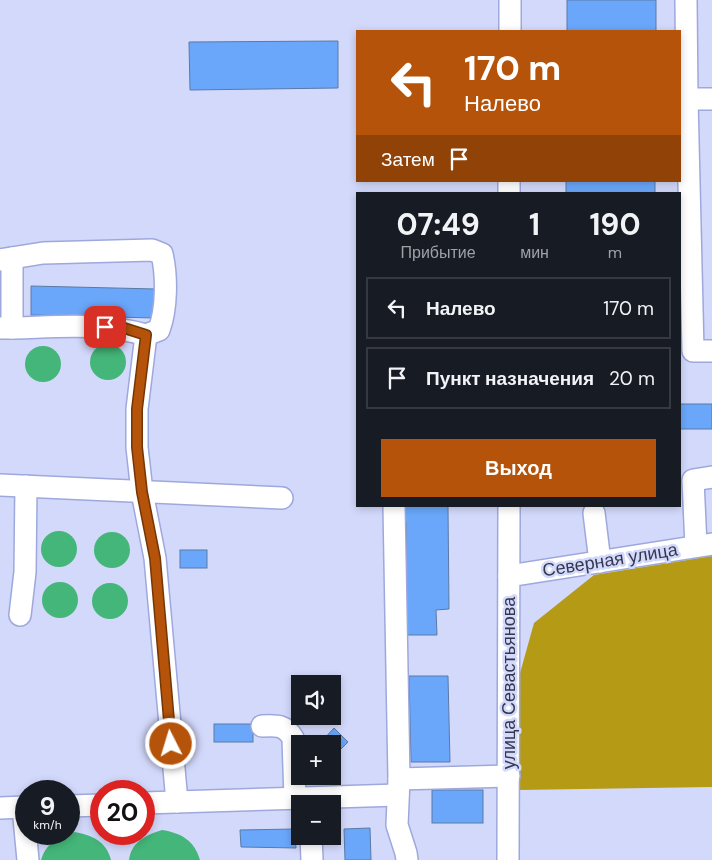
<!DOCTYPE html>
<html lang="ru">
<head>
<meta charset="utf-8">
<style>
  body { margin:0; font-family:"DM Sans",sans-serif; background:#242831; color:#f1f3f6; height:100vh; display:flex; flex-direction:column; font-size:19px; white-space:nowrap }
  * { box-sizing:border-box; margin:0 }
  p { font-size:16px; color:#9ea1a6 }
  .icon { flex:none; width:28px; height:28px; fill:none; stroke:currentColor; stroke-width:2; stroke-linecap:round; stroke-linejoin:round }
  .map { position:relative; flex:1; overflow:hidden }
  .details { position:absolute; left:356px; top:192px; width:325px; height:315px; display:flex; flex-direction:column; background:#171b24; border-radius:0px; box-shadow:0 2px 8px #0003 }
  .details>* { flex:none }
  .banner { position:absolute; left:356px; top:30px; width:325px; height:152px; border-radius:0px; box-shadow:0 2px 8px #0003; background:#b45309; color:#fff; overflow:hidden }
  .buttons { position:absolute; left:291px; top:675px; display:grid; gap:10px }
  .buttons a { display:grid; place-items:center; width:50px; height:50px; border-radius:0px; background:#171b24; box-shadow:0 2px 8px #0003; font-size:25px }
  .speed { position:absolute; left:15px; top:780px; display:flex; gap:10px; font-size:25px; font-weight:700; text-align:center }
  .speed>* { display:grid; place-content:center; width:65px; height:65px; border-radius:50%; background:#171b24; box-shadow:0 2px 8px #0003; line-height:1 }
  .speed small { font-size:12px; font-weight:400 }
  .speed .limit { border:8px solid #d22; background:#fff; color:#111 }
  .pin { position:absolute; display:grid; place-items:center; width:42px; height:42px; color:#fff; margin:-21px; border-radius:10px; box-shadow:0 2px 8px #0006 }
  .me { position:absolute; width:55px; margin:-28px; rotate:355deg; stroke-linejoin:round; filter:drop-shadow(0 0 4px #0008) }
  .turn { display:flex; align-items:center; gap:18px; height:105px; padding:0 25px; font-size:22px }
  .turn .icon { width:65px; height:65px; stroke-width:2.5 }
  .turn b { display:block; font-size:35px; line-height:42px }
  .then { display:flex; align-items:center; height:48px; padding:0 25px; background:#0003; gap:10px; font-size:19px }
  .eta { display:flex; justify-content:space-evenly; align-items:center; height:85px; text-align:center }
  .eta b { font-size:30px; font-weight:700; line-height:35px }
  .button { display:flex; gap:10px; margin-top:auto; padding:10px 25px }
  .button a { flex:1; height:58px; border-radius:0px; background:#b45309; color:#fff; font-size:20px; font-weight:700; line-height:58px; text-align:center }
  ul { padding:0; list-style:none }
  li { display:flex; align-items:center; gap:15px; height:62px; margin:0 10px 8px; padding:0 15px; border:2px solid #363941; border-radius:0px }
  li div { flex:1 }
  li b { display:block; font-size:19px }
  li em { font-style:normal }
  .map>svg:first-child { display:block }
  .forest { fill:#b49a15 }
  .water { fill:#44b679 }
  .building { fill:#6aa7fa; stroke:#5a7aa6 }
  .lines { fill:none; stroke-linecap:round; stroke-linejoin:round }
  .minor-casing { stroke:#9ea8dd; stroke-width:24 }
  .minor { stroke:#fff; stroke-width:21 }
  .route-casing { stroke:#753606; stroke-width:12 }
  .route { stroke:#b45309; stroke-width:9 }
  .labels { text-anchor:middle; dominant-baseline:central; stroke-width:5; stroke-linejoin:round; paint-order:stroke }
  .street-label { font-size:18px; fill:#34374d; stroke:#d3d9fb }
</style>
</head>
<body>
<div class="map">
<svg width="712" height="860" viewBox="0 0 712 860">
  <rect width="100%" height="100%" fill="#d3d9fb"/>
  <path class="forest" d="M712 556V787L518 790 517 684 534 623 594 575Z"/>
  <g class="water">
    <circle cx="108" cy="362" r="18"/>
    <circle cx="43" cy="364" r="18"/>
    <circle cx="59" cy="549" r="18"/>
    <circle cx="112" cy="550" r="18"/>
    <circle cx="60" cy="600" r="18"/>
    <circle cx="110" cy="601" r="18"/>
    <path d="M162 830C181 833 194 840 200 860H129C131 842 146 835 162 830Z"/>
    <path d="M74 832C92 835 106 841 111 860H41C46 843 58 837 74 832Z"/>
  </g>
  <g class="building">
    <rect x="567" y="0" width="89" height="31"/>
    <path d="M338 41V88L190 90 189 42Z"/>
    <rect x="566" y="181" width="89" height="13"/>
    <path d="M31 286 156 289 155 318 31 315Z"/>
    <rect x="680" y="404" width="32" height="25"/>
    <path d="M402 506H448L449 609 436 610 437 635H407L406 522H402Z"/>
    <rect x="180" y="550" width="27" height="18"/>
    <path d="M409 676H448L450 762H411Z"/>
    <rect x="214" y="724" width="39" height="18"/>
    <path d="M334 728 348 742 337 753 332 749V744H327L323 740Z"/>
    <rect x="432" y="790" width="51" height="33"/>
    <path d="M370 828 371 860H345L344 829Z"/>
    <path d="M295 829 296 848 241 847 240 830Z"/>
  </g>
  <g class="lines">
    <defs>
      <g id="minor">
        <path d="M686 0 687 99H712"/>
        <path d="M510 31V0"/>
        <path d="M687 99 693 351H712"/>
        <path d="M509 194V181"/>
        <path d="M0 260 43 253 152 250 162 254C167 276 167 308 159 330L146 335 137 409V447L142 492 155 558 177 802"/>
        <path d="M0 328C48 328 99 321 146 335"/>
        <path d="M12 328V258"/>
        <path d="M0 485 282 498"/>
        <path d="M394 506 399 779 397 825 406 853 407 860"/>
        <path d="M594 513 600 562"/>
        <path d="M696 546 693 480 712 477"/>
        <path d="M509 576 712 544"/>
        <path d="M20 615 25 572 26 486"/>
        <path d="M262 726C277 725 285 725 293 738L295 799"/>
        <path d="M399 779 509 776"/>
        <path d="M144 803 398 795"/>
        <path d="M69 806 101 805"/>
        <path d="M23 807 28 860"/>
        <path d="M0 808 26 807"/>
        <path d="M311 836 312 860"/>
        <path d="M508 860 509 506"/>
      </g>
    </defs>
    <use href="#minor" class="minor-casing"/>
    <use href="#minor" class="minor"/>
  </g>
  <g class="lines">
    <defs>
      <path id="route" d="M105 327 124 328 146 335 137 409V447L142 492 155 558 171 744"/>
    </defs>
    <use href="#route" class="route-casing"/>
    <use href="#route" class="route"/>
  </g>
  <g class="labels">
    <g class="street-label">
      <text transform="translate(610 560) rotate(-9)">Северная улица</text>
      <text transform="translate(509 683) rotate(-90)">улица Севастьянова</text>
    </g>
  </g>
</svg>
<div class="buttons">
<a><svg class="icon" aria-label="sound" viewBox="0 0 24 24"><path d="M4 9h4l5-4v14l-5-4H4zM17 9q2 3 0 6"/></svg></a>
<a>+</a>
<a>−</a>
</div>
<div class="speed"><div>9<small>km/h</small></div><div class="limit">20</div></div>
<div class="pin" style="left:105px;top:327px;background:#d93025"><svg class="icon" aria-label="arrive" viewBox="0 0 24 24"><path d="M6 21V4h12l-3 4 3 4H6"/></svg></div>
<svg class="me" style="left:171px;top:744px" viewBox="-20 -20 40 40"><circle r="17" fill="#b45309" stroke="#fff" stroke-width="3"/><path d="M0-11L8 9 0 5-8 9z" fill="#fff"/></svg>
<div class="banner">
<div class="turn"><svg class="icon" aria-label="left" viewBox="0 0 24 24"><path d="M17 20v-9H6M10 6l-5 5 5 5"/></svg><div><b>170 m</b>Налево</div></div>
<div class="then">Затем<svg class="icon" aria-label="arrive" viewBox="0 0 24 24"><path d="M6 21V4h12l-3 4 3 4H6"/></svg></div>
</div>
<section class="details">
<div class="eta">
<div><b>07:49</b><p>Прибытие</p></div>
<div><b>1</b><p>мин</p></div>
<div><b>190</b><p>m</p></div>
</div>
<ul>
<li><svg class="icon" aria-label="left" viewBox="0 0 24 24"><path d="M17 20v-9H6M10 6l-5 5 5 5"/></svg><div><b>Налево</b></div><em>170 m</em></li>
<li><svg class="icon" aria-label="arrive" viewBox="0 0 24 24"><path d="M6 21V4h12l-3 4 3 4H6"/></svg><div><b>Пункт назначения</b></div><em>20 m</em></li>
</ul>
<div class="button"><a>Выход</a></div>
</section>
</div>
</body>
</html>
